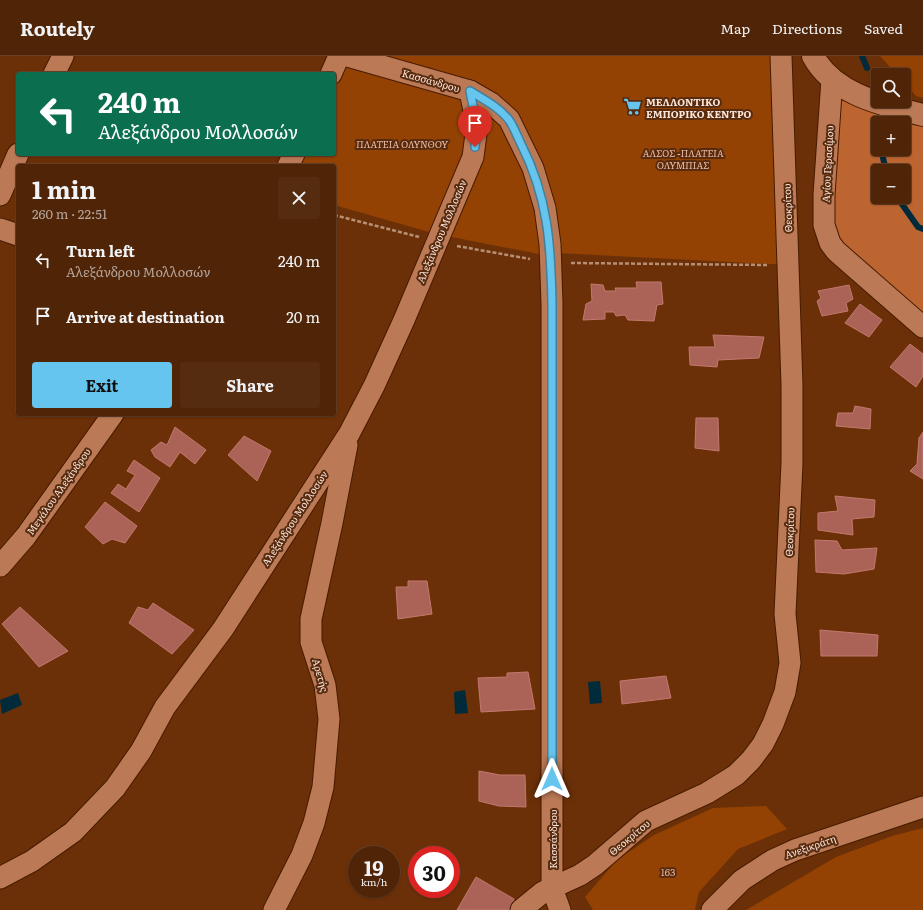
<!DOCTYPE html>
<html lang="en">
<head>
<meta charset="utf-8">
<style>
  body { margin:0; font-family:Literata,serif; background:#562c10; color:#f1f3f6; height:100vh; display:flex; flex-direction:column; font-size:15px; white-space:nowrap }
  * { box-sizing:border-box; margin:0 }
  p { font-size:13px; color:#b4a49b }
  .icon { flex:none; width:22px; height:22px; fill:none; stroke:currentColor; stroke-width:2; stroke-linecap:round; stroke-linejoin:round }
  .map { position:relative; flex:1; overflow:hidden }
  .drawer { position:absolute; left:16px; top:108px; width:320px; height:252px; display:flex; flex-direction:column; background:#502406; border-radius:4px; box-shadow:0 1px 3px #0004,0 0 0 1px #674128 }
  .drawer>* { flex:none }
  .top-card { position:absolute; left:16px; top:16px; width:320px; height:84px; border-radius:4px; box-shadow:0 1px 3px #0004,0 0 0 1px #674128; background:#0b6e4f; color:#fff; overflow:hidden }
  .buttons { position:absolute; left:871px; top:12px; display:grid; gap:8px }
  .buttons a { display:grid; place-items:center; width:40px; height:40px; border-radius:4px; background:#502406; box-shadow:0 1px 3px #0004,0 0 0 1px #674128; font-size:20px }
  .speed { position:absolute; left:348px; top:790px; display:flex; gap:8px; font-size:20px; font-weight:700; text-align:center }
  .speed>* { display:grid; place-content:center; width:52px; height:52px; border-radius:50%; background:#502406; box-shadow:0 1px 3px #0004,0 0 0 1px #674128; line-height:1 }
  .speed small { font-size:10px; font-weight:400 }
  .speed .limit { border:6px solid #d22; background:#fff; color:#111 }
  .pin { position:absolute; display:grid; place-items:center; width:34px; height:34px; color:#fff; margin:-41px -17px; border-radius:50% 50% 50% 0; rotate:-45deg; box-shadow:0 0 4px #0007 }
  .pin .icon { rotate:45deg }
  .me { position:absolute; width:44px; margin:-22px; rotate:0deg; stroke-linejoin:round; filter:drop-shadow(0 0 3px #0008) }
  .turn { display:flex; align-items:center; gap:14px; height:84px; padding:0 16px; font-size:18px }
  .turn .icon { width:52px; height:52px; stroke-width:2.5 }
  .turn b { display:block; font-size:28px; line-height:34px }
  .round { display:grid; place-items:center; flex:none; width:42px; height:42px; border-radius:4px; background:#562c10 }
  .headline { display:flex; align-items:center; justify-content:space-between; height:68px; padding:0 16px }
  h1 { font-size:24px; font-weight:700; line-height:30px }
  .button { display:flex; gap:8px; margin-top:auto; padding:8px 16px }
  .button a { flex:1; height:46px; border-radius:4px; background:#65c5ef; color:#111; font-size:16px; font-weight:700; line-height:46px; text-align:center }
  .button a+a { background:#562c10; color:#f1f3f6 }
  ul { padding:0; list-style:none }
  li { display:flex; align-items:center; gap:12px; height:56px; padding:0 16px }
  li div { flex:1 }
  li b { display:block; font-size:15px }
  li em { font-style:normal }
  header { display:flex; align-items:center; gap:24px; box-sizing:border-box; height:56px; padding:0 20px; background:#502406; border-bottom:1px solid #674128 }
  header strong { font-size:19px }
  nav { display:flex; gap:22px; margin-inline-start:auto; font-size:14px }
  .map>svg:first-child { display:block }
  .green { fill:#934203 }
  .forest { fill:#bd6530; fill-rule:evenodd }
  .water { fill:#012a3a }
  .lines { fill:none; stroke-linecap:round; stroke-linejoin:round }
  .stream { stroke:#012a3a; stroke-width:6 }
  .building { fill:#ab6358; stroke:#c3786d }
  .minor-casing { stroke:#471b00; stroke-width:23 }
  .tertiary-casing { stroke:#471b00; stroke-width:24 }
  .path { stroke:#b68f75; stroke-width:2.5; stroke-dasharray:4 2; stroke-linecap:butt }
  .minor { stroke:#bb7955; stroke-width:21 }
  .tertiary { stroke:#bb7955; stroke-width:22 }
  .route-casing { stroke:#42809b; stroke-width:10 }
  .route { stroke:#65c5ef; stroke-width:7 }
  .labels { text-anchor:middle; dominant-baseline:central; stroke-width:4; stroke-linejoin:round; paint-order:stroke }
  .street-label { font-size:10px; fill:#fbe5d9; stroke:#582b0f }
  .poi-label { font-size:10px; font-weight:bold; fill:#fbe5d9; stroke:#582b0f; text-anchor:start }
  .park-label { font-size:10px; font-style:italic; fill:#efbfa6; stroke:#582b0f }
</style>
</head>
<body>
<header>
<strong>Routely</strong>
<nav><a>Map</a><a>Directions</a><a>Saved</a></nav>
</header>
<div class="map">
<svg width="923" height="854" viewBox="0 0 923 854">
  <rect width="100%" height="100%" fill="#6b3008"/>
  <g class="green">
    <path d="M339 0H781L789 209 557 197 549 200 436 178 334 149V110H287L292 98H334V18Z"/>
    <path d="M880 0H923V42L916 40 904 27V19H897Z"/>
    <path d="M766 750 787 773 738 793 699 836 695 854H593L585 841 617 804 654 779 713 752Z"/>
    <path d="M923 772V854H746L836 801 892 780Z"/>
  </g>
  <path class="forest" d="M840 41 923 68V257L873 217 845 191 833 176 829 155ZM878 67H904V93H878ZM878 115H904V141H878Z"/>
  <g class="water">
    <path d="M600 625 602 647 590 648 588 626Z"/>
    <path d="M465 634 468 657 455 658 454 636Z"/>
    <path d="M18 637 22 649 2 658 0 644Z"/>
  </g>
  <g class="lines">
    <g class="stream">
      <path d="M862 0 867 12"/>
      <path d="M877 75 878 80"/>
      <path d="M881 93 886 115"/>
      <path d="M897 141 918 171 923 173"/>
    </g>
  </g>
  <g class="building">
    <path d="M636 226H661L663 248 657 249 654 265 628 264 625 259 616 260 614 256H605V263L583 264 586 248 592 245 591 228 603 229 605 235H616L615 232H637Z"/>
    <path d="M849 229 853 243 846 247 848 255 822 260 817 245 821 242 818 235Z"/>
    <path d="M860 248 882 264 869 281 845 267Z"/>
    <path d="M713 279 764 281 759 302 718 304 717 311 690 309 689 291H715Z"/>
    <path d="M910 288 923 298V320L916 331 890 311Z"/>
    <path d="M855 350 871 353 870 373 836 370 838 357H853Z"/>
    <path d="M696 362H718L719 395 695 392Z"/>
    <path d="M175 371 206 394 195 408 180 396 170 411 155 401 151 394 161 386 167 389Z"/>
    <path d="M923 376V423L910 415 917 408 919 382Z"/>
    <path d="M244 380 271 395 257 425 228 399Z"/>
    <path d="M134 404 160 422 139 456 111 437 118 428 126 433 135 419 127 415Z"/>
    <path d="M835 440 875 444 874 461 852 463 853 479 818 474V457L838 455Z"/>
    <path d="M105 446 137 470 125 487 112 483 103 488 85 471Z"/>
    <path d="M815 484 837 485 842 494 877 492 874 513 844 518 816 516Z"/>
    <path d="M408 525H427L432 558 398 563 396 531H408Z"/>
    <path d="M153 547 194 574 172 598 129 567 138 551 148 554Z"/>
    <path d="M20 551 68 595 39 611 2 568Z"/>
    <path d="M820 574 878 579 877 600H821Z"/>
    <path d="M528 616 535 653 481 656 478 622 507 621V617Z"/>
    <path d="M666 620 671 642 622 648 620 625Z"/>
    <path d="M479 715 500 719H525L526 751 499 750 479 745Z"/>
    <path d="M476 821 514 843 509 854H457Z"/>
  </g>
  <g class="lines">
    <defs>
      <g id="minor">
        <path d="M347 0 470 35 491 47 509 63 533 112 545 152 550 188 552 248V832L560 854"/>
        <path d="M54 18 63 0"/>
        <path d="M331 18 339 0"/>
        <path d="M832 23 824 139V169L830 187 836 195 923 271"/>
        <path d="M288 110 294 98"/>
        <path d="M0 139 18 98"/>
        <path d="M0 173 18 179"/>
        <path d="M0 510 26 480 113 358"/>
        <path d="M0 822 32 805 73 776 115 732 141 695 165 651 223 573 349 378 374 330 404 264 473 101 477 70 470 35"/>
        <path d="M274 854 302 799 314 767 323 731 329 663 325 629 311 586V563L332 467 347 389"/>
        <path d="M521 854 543 836 580 819 595 809 646 765 707 737 736 719 751 704 763 688 773 668 785 636 790 607 785 558 792 407V329L781 0"/>
        <path d="M712 854 742 824 773 804 795 794 923 751"/>
      </g>
      <path id="tertiary" d="M813 0C834 39 884 49 923 59"/>
    </defs>
    <use href="#minor" class="minor-casing"/>
    <use href="#tertiary" class="tertiary-casing"/>
    <g class="path">
      <path d="M334 159 419 181"/>
      <path d="M457 190 530 203"/>
      <path d="M571 207 768 209"/>
    </g>
    <use href="#minor" class="minor"/>
    <use href="#tertiary" class="tertiary"/>
  </g>
  <g class="lines">
    <defs>
      <path id="route" d="M475 91 477 70 470 35C483 43 499 51 509 64 514 71 517 80 521 88 548 141 551 189 552 248V723"/>
    </defs>
    <use href="#route" class="route-casing"/>
    <use href="#route" class="route"/>
  </g>
  <defs>
    <symbol id="supermarket-bare" viewBox="-9 -9 18 18"><path d="M-6-5.5h2.5l.6 2H6L4.5 2H-2.5L-4.4-4H-6ZM-1.5 3.2a1.3 1.3 0 1 0 .1 0ZM3 3.2a1.3 1.3 0 1 0 .1 0Z" fill="#65c5ef" stroke="#582b0f" stroke-width="2.5" paint-order="stroke"/></symbol>
  </defs>
  <g fill-rule="evenodd">
    <use href="#supermarket-bare" x="620" y="38" width="25" height="25"/>
  </g>
  <g class="labels">
    <g class="street-label">
      <text transform="translate(431 24) rotate(16)">Κασσάνδρου</text>
      <text transform="translate(827 108) rotate(-87)">Αγίου Γερασίμου</text>
      <text transform="translate(787 152) rotate(-92)">Θεοκρίτου</text>
      <text transform="translate(441 175) rotate(-67)">Αλεξάνδρου Μολλοσών</text>
      <text transform="translate(58 435) rotate(-55)">Μεγάλου Αλεξάνδρου</text>
      <text transform="translate(294 462) rotate(-57)">Αλεξάνδρου Μολλοσών</text>
      <text transform="translate(789 476) rotate(-88)">Θεοκρίτου</text>
      <text transform="translate(321 619) rotate(74)">Αρετής</text>
      <text transform="translate(629 781) rotate(-40)">Θεοκρίτου</text>
      <text transform="translate(552 783) rotate(-90)">Κασσάνδρου</text>
      <text transform="translate(810 790) rotate(-19)">Ανεξικράτη</text>
    </g>
    <g class="poi-label">
      <text x="646" y="45">ΜΕΛΛΟΝΤΙΚΟ<tspan x="646" dy="12">ΕΜΠΟΡΙΚΟ ΚΕΝΤΡΟ</tspan></text>
    </g>
    <g class="park-label">
      <text x="402" y="87">ΠΛΑΤΕΙΑ ΟΛΥΝΘΟΥ</text>
      <text x="683" y="96">ΑΛΣΟΣ -ΠΛΑΤΕΙΑ<tspan x="683" dy="12">ΟΛΥΜΠΙΑΣ</tspan></text>
      <text x="668" y="815">163</text>
    </g>
  </g>
</svg>
<div class="buttons">
<a><svg class="icon" aria-label="search" viewBox="0 0 24 24"><circle cx="10" cy="10" r="6"/><path d="M15 15l6 6"/></svg></a>
<a>+</a>
<a>−</a>
</div>
<div class="speed"><div>19<small>km/h</small></div><div class="limit">30</div></div>
<div class="pin" style="left:475px;top:91px;background:#d93025"><svg class="icon" aria-label="arrive" viewBox="0 0 24 24"><path d="M6 21V4h12l-3 4 3 4H6"/></svg></div>
<svg class="me" style="left:552px;top:723px" viewBox="-20 -20 40 40"><path d="M0-17L14 15 0 8-14 15z" fill="#65c5ef" stroke="#fff" stroke-width="4"/></svg>
<div class="top-card">
<div class="turn"><svg class="icon" aria-label="left" viewBox="0 0 24 24"><path d="M17 20v-9H6M10 6l-5 5 5 5"/></svg><div><b>240 m</b>Αλεξάνδρου Μολλοσών</div></div>
</div>
<section class="drawer">
<div class="headline"><div><h1>1 min</h1><p>260 m · 22:51</p></div><a class="round"><svg class="icon" aria-label="close" viewBox="0 0 24 24"><path d="M6 6l12 12M18 6L6 18"/></svg></a></div>
<ul>
<li><svg class="icon" aria-label="left" viewBox="0 0 24 24"><path d="M17 20v-9H6M10 6l-5 5 5 5"/></svg><div><b>Turn left</b><p>Αλεξάνδρου Μολλοσών</p></div><em>240 m</em></li>
<li><svg class="icon" aria-label="arrive" viewBox="0 0 24 24"><path d="M6 21V4h12l-3 4 3 4H6"/></svg><div><b>Arrive at destination</b></div><em>20 m</em></li>
</ul>
<div class="button"><a>Exit</a><a>Share</a></div>
</section>
</div>
</body>
</html>
